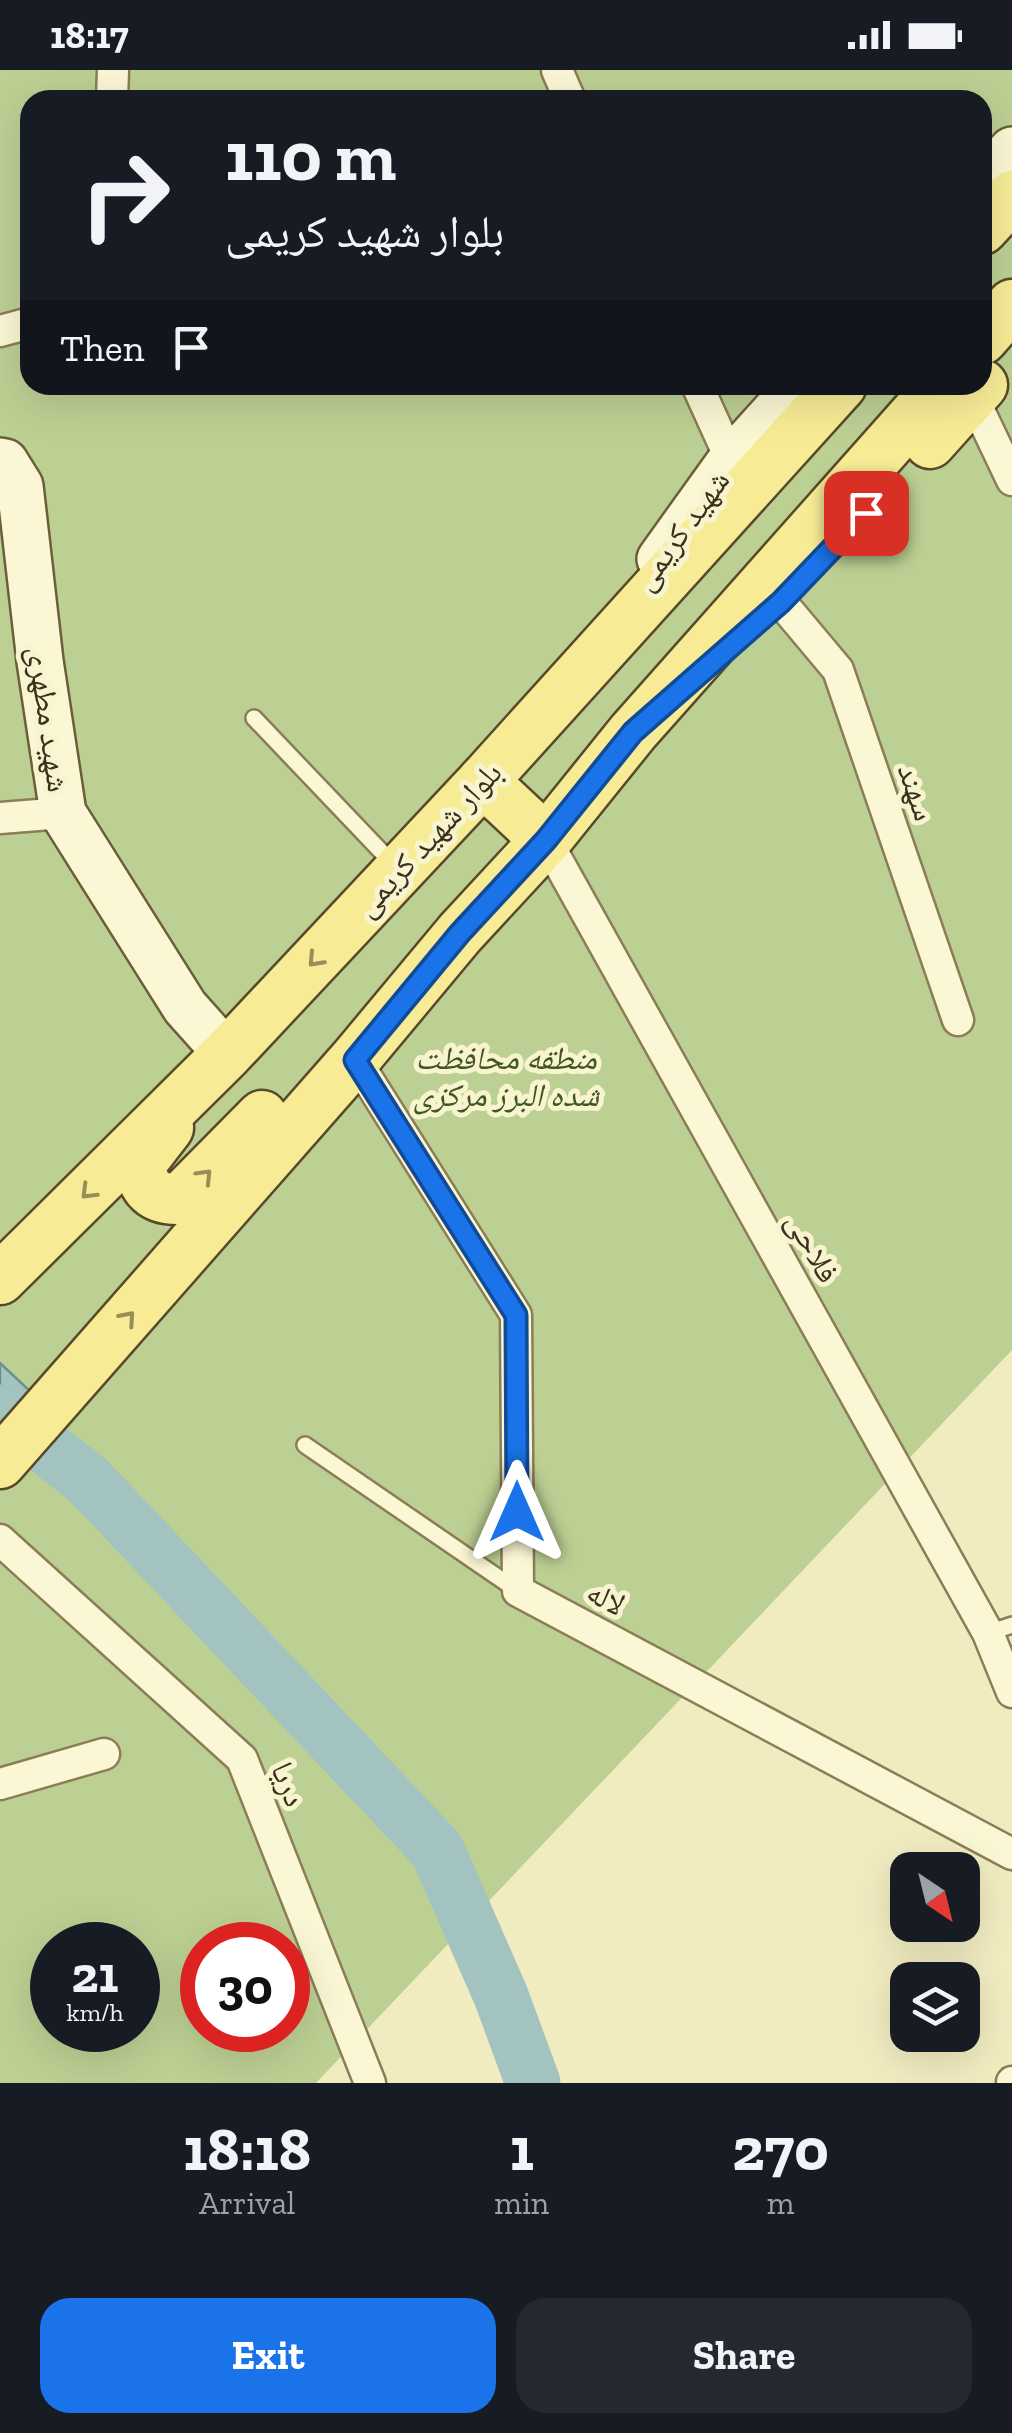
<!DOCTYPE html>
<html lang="en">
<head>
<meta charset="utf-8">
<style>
  body { margin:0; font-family:"Zilla Slab","Noto Naskh Arabic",serif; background:#242831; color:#f1f3f6; height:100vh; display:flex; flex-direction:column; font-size:38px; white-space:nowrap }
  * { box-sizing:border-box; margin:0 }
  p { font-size:32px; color:#9ea1a6 }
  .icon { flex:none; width:55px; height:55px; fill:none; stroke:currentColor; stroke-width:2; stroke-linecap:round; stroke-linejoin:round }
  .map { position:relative; height:2013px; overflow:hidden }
  .sheet { display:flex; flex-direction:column; background:#171b24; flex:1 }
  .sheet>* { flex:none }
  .top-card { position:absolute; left:20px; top:20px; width:972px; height:305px; border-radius:30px; box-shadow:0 10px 40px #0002; background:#171b24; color:#f1f3f6; overflow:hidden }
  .needle { width:65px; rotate:145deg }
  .buttons { position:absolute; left:890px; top:1782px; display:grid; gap:20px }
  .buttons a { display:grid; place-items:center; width:90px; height:90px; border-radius:20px; background:#171b24; box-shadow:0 10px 40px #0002; font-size:50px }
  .speed { position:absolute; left:30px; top:1852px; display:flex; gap:20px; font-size:50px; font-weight:700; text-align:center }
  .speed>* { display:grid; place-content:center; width:130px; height:130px; border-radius:50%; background:#171b24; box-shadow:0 10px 40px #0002; line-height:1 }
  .speed small { font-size:25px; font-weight:400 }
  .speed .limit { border:15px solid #d22; background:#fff; color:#111 }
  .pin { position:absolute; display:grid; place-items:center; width:85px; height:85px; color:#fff; margin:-42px; border-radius:20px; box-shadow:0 5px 15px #0006 }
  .me { position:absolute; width:110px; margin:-55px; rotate:0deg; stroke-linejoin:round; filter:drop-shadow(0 0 8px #0008) }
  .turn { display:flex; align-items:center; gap:35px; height:210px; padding:0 40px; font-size:45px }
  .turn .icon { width:130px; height:130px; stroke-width:2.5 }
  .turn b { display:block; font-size:70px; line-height:85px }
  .then { display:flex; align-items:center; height:95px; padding:0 40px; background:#0003; gap:20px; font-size:38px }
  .eta { display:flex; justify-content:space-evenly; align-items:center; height:170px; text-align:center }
  .eta b { font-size:60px; font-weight:700; line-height:70px }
  .cta { display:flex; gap:20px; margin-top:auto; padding:20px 40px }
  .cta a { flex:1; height:115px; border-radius:30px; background:#1a73e8; color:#fff; font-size:40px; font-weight:700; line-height:115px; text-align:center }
  .cta a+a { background:#242831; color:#f1f3f6 }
  .status { display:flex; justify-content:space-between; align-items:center; height:70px; padding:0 50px; background:#171b24; direction:ltr }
  .status svg { height:28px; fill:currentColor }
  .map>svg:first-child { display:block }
  .green { fill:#bdd093; fill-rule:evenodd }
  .water { fill:#a3c3c0; stroke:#6a918f; stroke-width:2.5 }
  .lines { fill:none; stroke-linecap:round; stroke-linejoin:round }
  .river { stroke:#a3c3c0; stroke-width:55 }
  .lane-casing { stroke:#8b7d57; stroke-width:20 }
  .street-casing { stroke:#8b7d57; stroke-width:35 }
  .secondary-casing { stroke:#6d5e3a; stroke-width:50 }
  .primary-casing { stroke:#59492b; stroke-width:55 }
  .lane { stroke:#fbf7d4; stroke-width:15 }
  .street { stroke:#fbf7d4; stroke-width:30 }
  .secondary { stroke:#fbf7d4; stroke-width:45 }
  .primary { stroke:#f7ec95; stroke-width:50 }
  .oneway { stroke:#988e58 }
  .route-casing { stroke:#114b97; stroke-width:25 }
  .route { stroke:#1a73e8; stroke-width:18 }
  .labels { text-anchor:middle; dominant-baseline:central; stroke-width:10; stroke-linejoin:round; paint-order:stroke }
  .street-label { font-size:32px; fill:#3a301c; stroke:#f8f4d0 }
  .park-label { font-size:32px; font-style:italic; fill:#3f5821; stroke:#f8f4d0 }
</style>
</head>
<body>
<div class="status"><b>18:17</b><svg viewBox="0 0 49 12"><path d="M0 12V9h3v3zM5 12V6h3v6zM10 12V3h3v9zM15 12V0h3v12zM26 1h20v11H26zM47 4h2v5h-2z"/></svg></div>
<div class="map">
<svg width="1012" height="2013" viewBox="0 0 1012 2013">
  <rect width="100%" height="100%" fill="#f1ecc0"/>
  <path class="green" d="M0 0H1012V1280L316 2013H0ZM30 30H982V315H30ZM52 1875H138V1960H52ZM202 1875H288V1960H202Z"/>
  <path class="water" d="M0 1293 30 1321 0 1355Z"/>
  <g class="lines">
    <path class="river" d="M0 1342 88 1410 437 1780 501 1926 533 2013"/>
    <defs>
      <g id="lane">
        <path d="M254 648 396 797"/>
        <path d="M305 1375 518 1521"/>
        <path d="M988 1563 1012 1555"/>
      </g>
      <g id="street">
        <path d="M557 0 570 30"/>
        <path d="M112 30 113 0"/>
        <path d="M0 261 30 253"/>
        <path d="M697 315 731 390"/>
        <path d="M972 326 1012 410"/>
        <path d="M781 532 838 600 958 950"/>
        <path d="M0 748 63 743"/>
        <path d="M546 770 988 1563 1012 1622"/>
        <path d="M355 989 516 1245 518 1521 1012 1784"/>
        <path d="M0 1470 242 1689 370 2013"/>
        <path d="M0 1714 104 1684"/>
        <path d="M1012 2013V2012"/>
      </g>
      <g id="secondary">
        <path d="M982 112 1012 80"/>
        <path d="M0 391 5 392 20 416 40 591 63 743 185 937 227 984"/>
        <path d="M660 489 731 390 799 315"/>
      </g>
      <g id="primary">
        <path d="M982 159 1012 126"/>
        <path d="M982 269 1012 235"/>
        <path d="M930 373 982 315"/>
        <path d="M483 711 546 770"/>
        <path d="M168 1058 141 1093C141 1118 154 1130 180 1129L262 1046"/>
        <path d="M0 1209 227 984 483 711 841 315"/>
        <path d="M0 1393 355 989 460 863 546 770 633 662 941 315"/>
      </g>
    </defs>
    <use href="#lane" class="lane-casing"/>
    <use href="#street" class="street-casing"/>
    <use href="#secondary" class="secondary-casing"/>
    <use href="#primary" class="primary-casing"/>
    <use href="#lane" class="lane"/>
    <use href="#street" class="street"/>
    <use href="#secondary" class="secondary"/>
    <use href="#primary" class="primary"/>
  </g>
  <defs><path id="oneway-chevron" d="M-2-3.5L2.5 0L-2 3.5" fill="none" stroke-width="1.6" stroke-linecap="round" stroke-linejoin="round" transform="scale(2.5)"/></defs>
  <g class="oneway">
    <use href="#oneway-chevron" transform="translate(315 890) rotate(133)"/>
    <use href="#oneway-chevron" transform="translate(205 1106) rotate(-46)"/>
    <use href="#oneway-chevron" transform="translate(88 1122) rotate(135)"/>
    <use href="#oneway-chevron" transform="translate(128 1248) rotate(-49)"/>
  </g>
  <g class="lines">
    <defs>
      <path id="route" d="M517 1442 516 1245 355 990 460 863 546 770 633 662 781 532 866 443"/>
    </defs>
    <use href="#route" class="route-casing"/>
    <use href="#route" class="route"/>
  </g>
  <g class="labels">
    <g class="street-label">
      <text transform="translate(681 460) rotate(-54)">شهید کریمی</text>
      <text transform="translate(49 649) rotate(82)">شهید مطهری</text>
      <text transform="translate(917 722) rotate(71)">سهند</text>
      <text transform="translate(428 769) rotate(-47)">بلوار شهید کریمی</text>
      <text transform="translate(813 1177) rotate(61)">فلاحی</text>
      <text transform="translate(606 1528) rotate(28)">لاله</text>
      <text transform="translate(289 1714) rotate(68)">دریا</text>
    </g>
    <g class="park-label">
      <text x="506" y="988">منطقه محافظت<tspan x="506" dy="37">شده البرز مرکزی</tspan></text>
    </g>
  </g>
</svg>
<div class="buttons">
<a><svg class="needle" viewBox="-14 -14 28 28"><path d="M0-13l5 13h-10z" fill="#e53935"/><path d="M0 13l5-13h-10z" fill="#9ea1a6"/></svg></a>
<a><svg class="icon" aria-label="layers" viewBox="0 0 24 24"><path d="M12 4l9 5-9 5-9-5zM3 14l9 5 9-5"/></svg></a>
</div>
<div class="speed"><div>21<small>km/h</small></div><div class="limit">30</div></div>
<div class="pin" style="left:866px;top:443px;background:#d93025"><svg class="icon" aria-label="arrive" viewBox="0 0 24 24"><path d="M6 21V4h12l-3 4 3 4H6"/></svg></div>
<svg class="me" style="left:517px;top:1442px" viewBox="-20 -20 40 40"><path d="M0-17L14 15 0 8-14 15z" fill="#1a73e8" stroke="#fff" stroke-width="4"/></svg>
<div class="top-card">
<div class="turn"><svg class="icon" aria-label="right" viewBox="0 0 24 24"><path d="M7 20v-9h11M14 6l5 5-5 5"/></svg><div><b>110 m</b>بلوار شهید کریمی</div></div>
<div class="then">Then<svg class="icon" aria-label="arrive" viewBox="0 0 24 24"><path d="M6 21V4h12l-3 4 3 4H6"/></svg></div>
</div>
</div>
<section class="sheet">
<div class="eta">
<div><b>18:18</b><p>Arrival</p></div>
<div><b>1</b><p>min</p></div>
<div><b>270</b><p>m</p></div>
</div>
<div class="cta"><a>Exit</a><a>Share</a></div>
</section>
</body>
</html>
